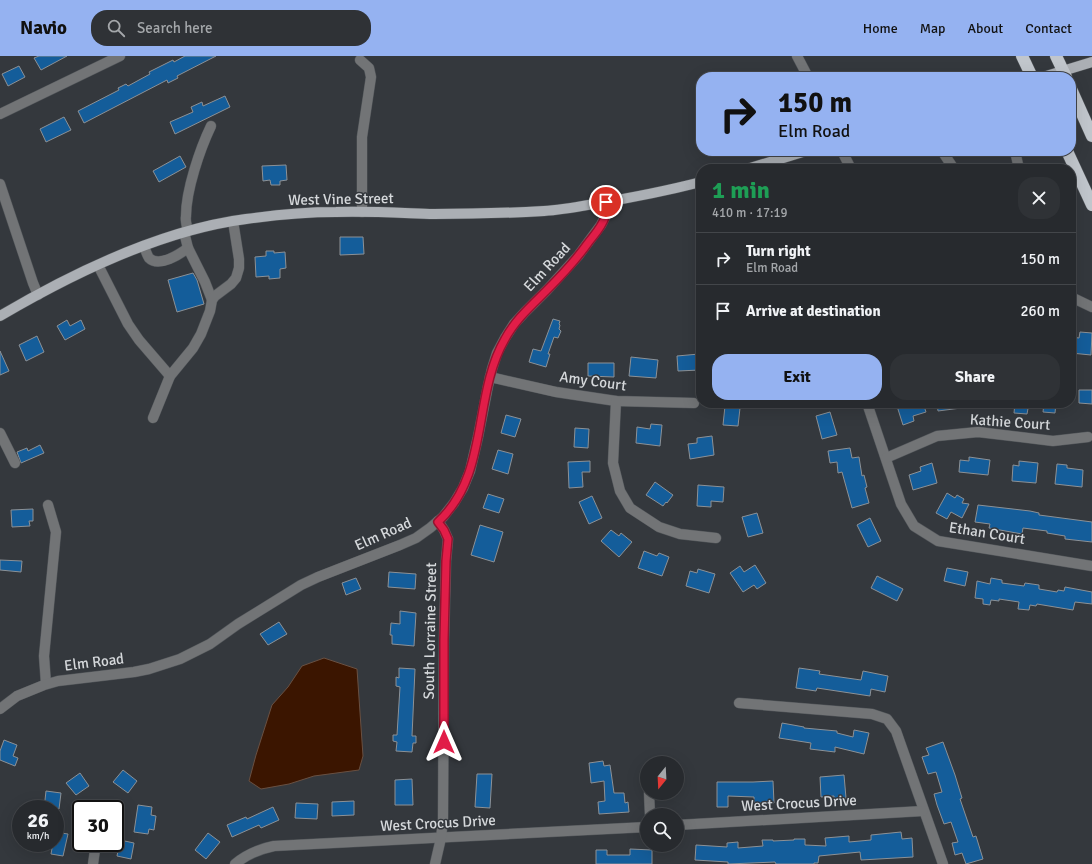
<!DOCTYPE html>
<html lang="en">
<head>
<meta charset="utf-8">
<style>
  body { margin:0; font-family:Signika,sans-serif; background:#2f3236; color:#f1f3f6; height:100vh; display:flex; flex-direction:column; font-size:15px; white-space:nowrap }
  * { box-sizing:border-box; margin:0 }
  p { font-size:13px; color:#a4a7aa }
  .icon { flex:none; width:22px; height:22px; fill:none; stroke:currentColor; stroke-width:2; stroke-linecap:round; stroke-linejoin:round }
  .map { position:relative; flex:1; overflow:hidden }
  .drawer { position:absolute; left:696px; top:108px; width:380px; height:244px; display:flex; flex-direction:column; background:#272a2e; border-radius:16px; box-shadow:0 4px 16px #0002,0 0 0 1px #43464a }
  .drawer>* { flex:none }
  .top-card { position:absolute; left:696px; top:16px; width:380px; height:84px; border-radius:16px; box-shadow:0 4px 16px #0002,0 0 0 1px #43464a; background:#95b2f1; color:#111; overflow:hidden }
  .needle { width:26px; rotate:198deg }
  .buttons { position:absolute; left:640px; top:700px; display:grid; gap:8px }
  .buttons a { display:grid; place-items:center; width:44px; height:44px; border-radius:50%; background:#272a2e; box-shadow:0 4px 16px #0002,0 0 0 1px #43464a; font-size:20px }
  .speed { position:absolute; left:12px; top:744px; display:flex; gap:8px; font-size:20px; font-weight:700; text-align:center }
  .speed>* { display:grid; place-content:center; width:52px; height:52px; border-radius:50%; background:#272a2e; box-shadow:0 4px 16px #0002,0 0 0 1px #43464a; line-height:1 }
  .speed small { font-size:10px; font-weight:400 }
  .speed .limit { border:2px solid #111; border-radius:6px; background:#fff; color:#111 }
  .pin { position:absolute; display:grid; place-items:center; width:34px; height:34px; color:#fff; margin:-17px; border:2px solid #fff; border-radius:50%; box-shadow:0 1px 4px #0007 }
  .me { position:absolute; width:44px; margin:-22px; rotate:0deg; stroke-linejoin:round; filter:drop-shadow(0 0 3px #0008) }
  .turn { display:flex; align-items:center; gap:14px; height:84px; padding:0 16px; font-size:18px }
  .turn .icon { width:52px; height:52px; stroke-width:2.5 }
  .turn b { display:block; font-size:28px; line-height:34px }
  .round { display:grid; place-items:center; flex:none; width:42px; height:42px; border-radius:16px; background:#2f3236 }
  .overview { display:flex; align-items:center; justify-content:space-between; height:68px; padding:0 16px }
  h1 { font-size:24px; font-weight:700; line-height:30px; color:#1e9e55 }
  .cta { display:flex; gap:8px; margin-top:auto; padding:8px 16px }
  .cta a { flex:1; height:46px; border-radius:16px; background:#95b2f1; color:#111; font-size:16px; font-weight:700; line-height:46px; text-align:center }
  .cta a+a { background:#2f3236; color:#f1f3f6 }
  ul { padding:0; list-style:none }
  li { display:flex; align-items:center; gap:12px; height:52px; padding:0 16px; border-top:1px solid #43464a }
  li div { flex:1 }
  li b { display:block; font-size:15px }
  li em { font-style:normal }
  header { display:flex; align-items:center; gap:24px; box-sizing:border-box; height:56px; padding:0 20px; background:#95b2f1; color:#111 }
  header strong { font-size:19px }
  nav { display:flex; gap:22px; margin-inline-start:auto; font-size:14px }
  .search { width:280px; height:36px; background:#2f3236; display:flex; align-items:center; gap:10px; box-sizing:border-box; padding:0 14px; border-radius:16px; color:#a4a7aa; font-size:15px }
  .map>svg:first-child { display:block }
  .water { fill:#3b1500; stroke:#695042 }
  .building { fill:#145d9a; stroke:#8c9196 }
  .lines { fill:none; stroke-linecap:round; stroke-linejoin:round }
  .minor-casing { stroke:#515559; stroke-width:11 }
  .major-casing { stroke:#515559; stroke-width:11 }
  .highway-casing { stroke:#515559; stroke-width:13 }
  .minor { stroke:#727476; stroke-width:10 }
  .major { stroke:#abafb4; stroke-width:10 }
  .highway { stroke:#c1c6cc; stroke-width:12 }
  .route-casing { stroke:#92132f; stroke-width:10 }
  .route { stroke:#e11d48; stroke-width:7 }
  .labels { text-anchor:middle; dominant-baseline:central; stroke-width:3; stroke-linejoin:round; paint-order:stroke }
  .street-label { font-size:15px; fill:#d5d8db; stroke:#34383d }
</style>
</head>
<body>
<header>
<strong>Navio</strong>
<div class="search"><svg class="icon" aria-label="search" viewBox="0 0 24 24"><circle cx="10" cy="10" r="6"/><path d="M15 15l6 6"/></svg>Search here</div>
<nav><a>Home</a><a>Map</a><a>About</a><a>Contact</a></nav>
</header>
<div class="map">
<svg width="1092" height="808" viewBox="0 0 1092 808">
  <rect width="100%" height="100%" fill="#34383d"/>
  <path class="water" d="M324 602 357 613 363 700 359 714 314 720 289 728 261 733 249 725 256 699 272 649 288 631 302 610Z"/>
  <g class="building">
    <path d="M39 0H67L41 14 34 2Z"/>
    <path d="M185 0H216L177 20 178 22 168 27 167 24 84 67 78 55 119 34 118 32 126 28 128 30 150 18 149 16 173 4 174 6Z"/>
    <path d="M19 10 25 21 8 30 2 18Z"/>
    <path d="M225 40 230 51 175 78 170 66 193 56 191 51 202 46 203 50Z"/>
    <path d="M64 61 71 74 46 86 40 73Z"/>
    <path d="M180 100 186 111 159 126 153 115Z"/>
    <path d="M286 109 287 124 280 125V129H271L270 124 263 125 262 110Z"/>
    <path d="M340 181H363L364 198 340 199Z"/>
    <path d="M266 195H274V197L285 196 286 212 280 213V222L269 223V220L256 221 255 201 266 200Z"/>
    <path d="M193 217 197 224 204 248 177 256 168 224Z"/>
    <path d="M553 263 560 265 559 268 560 269 559 273 561 275 558 282 554 281 548 298H550L546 311 529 306 533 293 541 295Z"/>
    <path d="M67 264 70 270 81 264 85 273 65 284 57 270Z"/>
    <path d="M1080 276 1092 277 1091 299 1071 297V281L1079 282Z"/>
    <path d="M37 280 44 296 26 305 19 289Z"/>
    <path d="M0 295 9 315 0 319Z"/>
    <path d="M699 298 700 314 678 315 677 300Z"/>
    <path d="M631 301 658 304 656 322 629 320Z"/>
    <path d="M588 307H614V321L588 320Z"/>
    <path d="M1079 334H1092V348L1079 347Z"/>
    <path d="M896 347H923L926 356 913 360 914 365 903 369Z"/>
    <path d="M937 347H961V352L938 355Z"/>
    <path d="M1015 347H1029L1027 358 1014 357Z"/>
    <path d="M1044 347H1056L1055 357 1043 356Z"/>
    <path d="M725 350 740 352 738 370 723 369Z"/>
    <path d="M830 356 837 379 822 383 816 360Z"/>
    <path d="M506 359 521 363 515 381 501 377Z"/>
    <path d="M651 368 662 369 660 390 636 387 637 371 650 373Z"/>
    <path d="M575 372 589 373 588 392 574 391Z"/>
    <path d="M712 380 714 399 690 403 688 388 697 387V382Z"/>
    <path d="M40 389 44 397 21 407 17 396 27 392 28 395Z"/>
    <path d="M850 392 852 402 859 401 862 420 864 419 867 431 865 432 869 447 852 452 842 416 838 417 837 406 830 407 828 395Z"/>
    <path d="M498 394 513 398 508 418 492 413Z"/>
    <path d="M969 401 990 404 988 419 959 416 960 404 969 405Z"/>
    <path d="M590 405V416H582L583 431 569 432 568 406Z"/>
    <path d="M1019 405 1038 407 1036 427 1012 425 1013 409 1019 410Z"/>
    <path d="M932 407 937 427 913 434 909 419 921 415 920 411Z"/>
    <path d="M1057 408 1067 409V412L1083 414 1082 431 1055 428Z"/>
    <path d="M655 426 673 439 667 447 666 446 663 450 646 439Z"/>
    <path d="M698 429 724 431 723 446 711 445V451L697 450Z"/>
    <path d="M947 437 955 442 957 439 964 443 962 447 969 448 962 462 951 456 947 463 936 457Z"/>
    <path d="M488 438 504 443 499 457 483 452Z"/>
    <path d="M592 440 602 462 589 468 579 446Z"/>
    <path d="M978 449 1030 455 1039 457V459L1092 466V486L1065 483V480L1047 477V475L1023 472 1022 478 989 472 990 468 975 466Z"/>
    <path d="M33 453V465H29L30 470 12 471 11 454Z"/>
    <path d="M757 457 763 477 748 481 742 461Z"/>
    <path d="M870 462 881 485 868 491 857 469Z"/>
    <path d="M480 469 503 476 494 506 471 499Z"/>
    <path d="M611 474 619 480 621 477 632 486 619 501 601 485Z"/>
    <path d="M644 495 657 500 659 497 669 501 662 520 638 512Z"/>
    <path d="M0 504 22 505 21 516 0 514Z"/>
    <path d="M755 509 766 527 757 533 754 529 743 536 730 517 740 510 744 516Z"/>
    <path d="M947 512 968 516 965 530 944 525Z"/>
    <path d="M698 513 715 518 709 537 686 530 690 515 697 517Z"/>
    <path d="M389 516 416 518 415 533 388 531Z"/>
    <path d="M877 520 903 533 897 545 871 532Z"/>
    <path d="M356 522 361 533 346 539 342 527Z"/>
    <path d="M991 522 1002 524V527L1024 530 1025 527 1039 529V533L1057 536 1058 534 1064 535 1065 531 1092 536V548L1075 546 1073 554 1037 548 1036 550 1030 549 1029 554 1018 553 1019 546 999 543V545L991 544 990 549 983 548V543L975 542 977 525 990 528Z"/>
    <path d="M400 555 416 557 414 590 392 588V579H390L391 567 400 568Z"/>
    <path d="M279 566 287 578 268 589 260 578Z"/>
    <path d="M399 612 415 613 412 680H416V687H413L412 696 396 695 397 686 393 685V679H397L400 631 396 630V621L399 622Z"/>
    <path d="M799 612 820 615 819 618 861 624 863 615 888 620 885 636 871 633 870 640 817 632 816 635 796 632Z"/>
    <path d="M782 667 804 671V672L837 675V677L853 681 854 674 869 677 864 698 835 691V696L810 693 811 687 779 682Z"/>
    <path d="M4 684 17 689 13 700 18 702 15 710 0 704V695Z"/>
    <path d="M943 686 955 719 962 742 960 743 973 781 976 780 983 803 966 808 962 797 955 799 952 787 958 786 951 766 944 768 937 749 934 738 942 736 936 716 928 718 922 701 929 699 926 692Z"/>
    <path d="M603 705 604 710 610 709 614 737H624L625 747 628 746 629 756 599 758 598 746 605 745 604 725 591 727 589 707Z"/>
    <path d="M123 714 137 725 128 737 113 726Z"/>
    <path d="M80 717 89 730 76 739 66 727Z"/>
    <path d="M477 718H492L490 752 475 751Z"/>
    <path d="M844 719 846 742 834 743V740L821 741 820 721Z"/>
    <path d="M412 723 413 749H395V724Z"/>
    <path d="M773 725 774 747H754V741L728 740V751H717V726H753Z"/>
    <path d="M46 735 61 737 59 753H44Z"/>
    <path d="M354 745V759L332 760V746Z"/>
    <path d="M296 747 318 748 317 763 295 762Z"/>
    <path d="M138 749 152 751 151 759 156 760 154 774 149 773 148 778 134 776Z"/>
    <path d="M273 751 279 764 261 772 259 769 232 781 227 769 246 761 247 763Z"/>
    <path d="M55 776 68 778 63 800 51 798 53 787H55Z"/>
    <path d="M901 776 902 783 912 782 913 801 861 804 860 796 819 800 818 807H814V808H776L775 806 728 808V806L695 804 696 789 727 791V787L738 786V792L763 790 762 784H773V785L794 784V783H805V789L826 790 825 782 849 780V786L871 784V779Z"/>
    <path d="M208 777 220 786 206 803 195 794Z"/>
    <path d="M120 784 134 787 131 803 117 800Z"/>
    <path d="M630 793 652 794V808H596V794H607V799H630Z"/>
  </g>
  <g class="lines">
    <defs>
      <g id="minor">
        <path d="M797 0 808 21"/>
        <path d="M360 4 369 12 371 21 362 81V156"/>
        <path d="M0 58 120 0"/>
        <path d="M842 95 851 113"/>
        <path d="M942 95 954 113"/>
        <path d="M1015 95 1019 113"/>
        <path d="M0 128 33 227 38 239"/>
        <path d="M188 175C187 170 185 165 186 160 186 134 200 93 211 70"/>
        <path d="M184 176 188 192 205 226 212 244"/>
        <path d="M144 190C145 193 147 199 149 202 159 212 180 198 188 192"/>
        <path d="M98 209 128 268 139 284 170 320"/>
        <path d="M1071 241 1092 251"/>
        <path d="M490 321 556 336 616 345 694 347"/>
        <path d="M616 345 613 407 620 435 630 452 659 471 680 478 716 482"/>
        <path d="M868 350 901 448 914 470 938 485 1092 510"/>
        <path d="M153 362 170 320 193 292 201 278 210 255 212 244 215 240 231 228 236 222 239 212V203L233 165"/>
        <path d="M0 377 15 407"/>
        <path d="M886 402 937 380 978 376 1053 385 1088 381"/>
        <path d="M46 628 44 600 56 476 48 449"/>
        <path d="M739 647 872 658 887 663 896 675 943 808"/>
        <path d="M0 653 17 640 44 629 58 625 134 616 149 613 180 603 210 588 238 568 301 529 318 521 400 489 416 482 430 472 443 461 454 447 463 432 470 415 478 381 488 330 492 313 497 297 505 282 514 268 525 256 547 234 578 200 601 169 605 161 606 146"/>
        <path d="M649 737 650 759"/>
        <path d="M100 753V751"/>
        <path d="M677 769 923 755"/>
        <path d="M93 808 96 787"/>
        <path d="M235 808C247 798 259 793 274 790L647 771"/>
        <path d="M435 808 441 782 443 764 444 584 446 505 448 483 444 474 438 465"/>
      </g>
      <g id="major">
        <path d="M1043 21 1092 6"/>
        <path d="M747 113 806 95"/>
        <path d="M0 260C73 217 161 174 246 163 275 159 306 156 336 156 369 155 402 157 434 158 471 158 507 157 544 155 561 154 577 151 594 148 630 142 666 135 701 126"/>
      </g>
      <g id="highway">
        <path d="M1022 0 1032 21"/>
        <path d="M1056 0 1066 21"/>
        <path d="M1071 33 1092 80"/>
        <path d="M1067 95 1092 149"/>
      </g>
    </defs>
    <use href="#minor" class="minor-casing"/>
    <use href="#major" class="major-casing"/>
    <use href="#highway" class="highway-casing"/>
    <use href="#minor" class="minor"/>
    <use href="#major" class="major"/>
    <use href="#highway" class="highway"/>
  </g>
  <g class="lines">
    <defs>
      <path id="route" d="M444 686V584L446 505 448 483 444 474 438 466C490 418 472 340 505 283 515 264 531 250 546 235 561 220 576 204 588 187 594 179 602 171 605 161 606 157 606 151 606 146"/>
    </defs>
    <use href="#route" class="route-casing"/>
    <use href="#route" class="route"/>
  </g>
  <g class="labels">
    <g class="street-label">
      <text transform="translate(341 143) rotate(-1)">West Vine Street</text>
      <text transform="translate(547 211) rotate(-47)">Elm Road</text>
      <text transform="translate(593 325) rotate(8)">Amy Court</text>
      <text transform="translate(1010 366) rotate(4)">Kathie Court</text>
      <text transform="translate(987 477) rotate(9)">Ethan Court</text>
      <text transform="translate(383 478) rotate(-24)">Elm Road</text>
      <text transform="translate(430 575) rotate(-89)">South Lorraine Street</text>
      <text transform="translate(94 606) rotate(-7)">Elm Road</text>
      <text transform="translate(799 747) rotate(-3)">West Crocus Drive</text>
      <text transform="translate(438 767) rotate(-3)">West Crocus Drive</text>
    </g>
  </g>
</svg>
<div class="buttons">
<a><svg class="needle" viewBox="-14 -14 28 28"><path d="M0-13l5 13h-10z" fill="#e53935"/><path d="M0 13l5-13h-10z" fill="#a4a7aa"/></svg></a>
<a><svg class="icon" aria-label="search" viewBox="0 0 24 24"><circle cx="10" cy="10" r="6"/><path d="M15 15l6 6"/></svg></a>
</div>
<div class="speed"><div>26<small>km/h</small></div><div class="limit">30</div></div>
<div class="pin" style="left:606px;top:146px;background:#d93025"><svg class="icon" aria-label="arrive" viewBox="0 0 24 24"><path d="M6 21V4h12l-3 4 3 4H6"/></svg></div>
<svg class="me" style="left:444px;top:686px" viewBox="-20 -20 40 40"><path d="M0-17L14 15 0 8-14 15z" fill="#e11d48" stroke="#fff" stroke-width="4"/></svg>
<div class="top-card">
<div class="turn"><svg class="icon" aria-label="right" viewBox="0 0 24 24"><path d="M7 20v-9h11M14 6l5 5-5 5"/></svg><div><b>150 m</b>Elm Road</div></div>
</div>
<section class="drawer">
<div class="overview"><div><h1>1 min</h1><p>410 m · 17:19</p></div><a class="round"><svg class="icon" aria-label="close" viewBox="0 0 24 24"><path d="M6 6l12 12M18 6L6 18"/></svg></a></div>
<ul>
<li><svg class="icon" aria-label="right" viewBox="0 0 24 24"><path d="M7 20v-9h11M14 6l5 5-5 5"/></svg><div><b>Turn right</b><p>Elm Road</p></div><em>150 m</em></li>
<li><svg class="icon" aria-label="arrive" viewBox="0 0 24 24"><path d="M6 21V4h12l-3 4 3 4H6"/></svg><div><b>Arrive at destination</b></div><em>260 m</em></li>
</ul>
<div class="cta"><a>Exit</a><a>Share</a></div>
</section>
</div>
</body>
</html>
